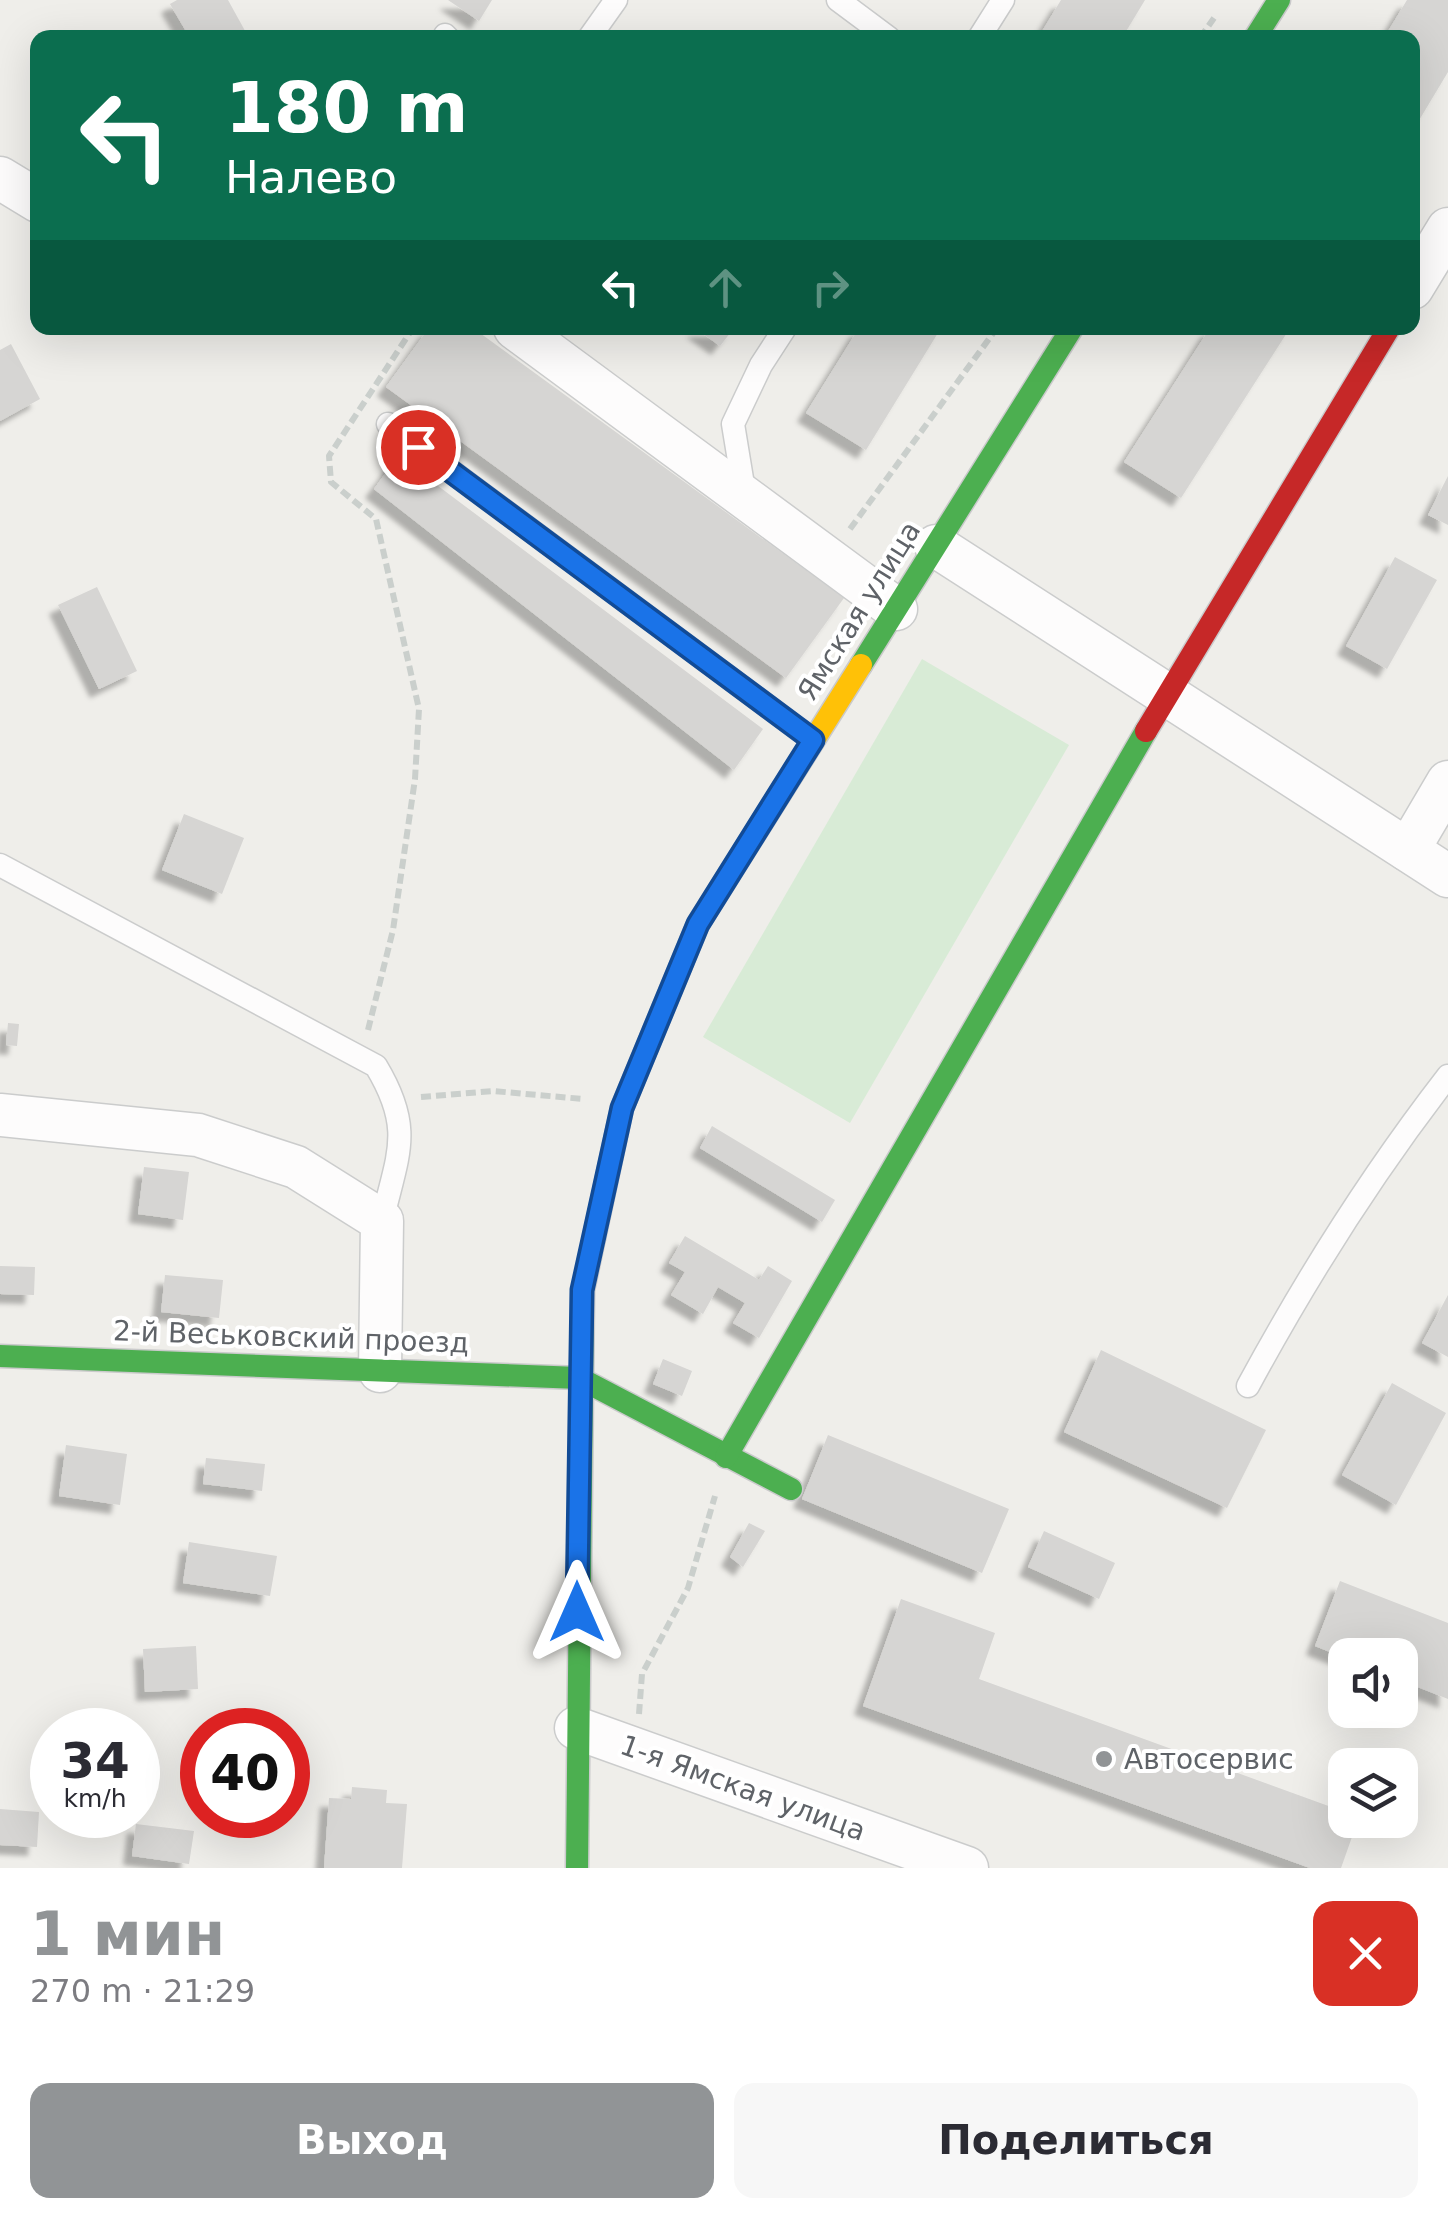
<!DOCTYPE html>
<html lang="ru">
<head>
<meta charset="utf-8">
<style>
  body { margin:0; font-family:"DejaVu Sans",sans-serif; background:#f7f7f7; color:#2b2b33; height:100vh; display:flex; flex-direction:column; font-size:38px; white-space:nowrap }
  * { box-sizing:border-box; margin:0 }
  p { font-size:32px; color:#7c7c81 }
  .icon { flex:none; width:55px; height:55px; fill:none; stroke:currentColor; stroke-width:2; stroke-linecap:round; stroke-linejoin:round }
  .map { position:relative; height:1868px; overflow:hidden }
  .side { display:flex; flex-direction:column; background:#fff; flex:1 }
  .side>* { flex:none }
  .banner { position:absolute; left:30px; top:30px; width:1390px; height:305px; border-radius:20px; box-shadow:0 10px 40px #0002; background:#0b6e4f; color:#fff; overflow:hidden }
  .buttons { position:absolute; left:1328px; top:1638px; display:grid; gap:20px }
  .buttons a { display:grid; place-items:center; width:90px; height:90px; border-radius:20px; background:#fff; box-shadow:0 10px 40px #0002; font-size:50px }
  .speed { position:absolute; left:30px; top:1708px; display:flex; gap:20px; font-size:50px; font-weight:700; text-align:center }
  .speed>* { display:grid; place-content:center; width:130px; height:130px; border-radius:50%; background:#fff; box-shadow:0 10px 40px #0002; line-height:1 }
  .speed small { font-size:25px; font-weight:400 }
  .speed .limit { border:15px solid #d22; background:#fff; color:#111 }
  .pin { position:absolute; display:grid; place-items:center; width:85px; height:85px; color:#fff; margin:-42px; border:5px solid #fff; border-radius:50%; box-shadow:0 2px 10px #0007 }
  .me { position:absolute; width:110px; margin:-55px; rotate:0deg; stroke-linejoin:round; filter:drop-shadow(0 0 8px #0008) }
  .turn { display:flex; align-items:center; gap:35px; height:210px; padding:0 30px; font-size:45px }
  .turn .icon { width:130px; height:130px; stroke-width:2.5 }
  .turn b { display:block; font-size:70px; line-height:85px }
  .lanes { display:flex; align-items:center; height:95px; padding:0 30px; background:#0003; justify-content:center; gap:50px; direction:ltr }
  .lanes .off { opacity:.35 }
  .round { display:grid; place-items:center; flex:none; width:105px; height:105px; border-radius:20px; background:#f7f7f7 }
  .summary { display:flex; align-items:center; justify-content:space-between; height:170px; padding:0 30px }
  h1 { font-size:60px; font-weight:700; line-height:75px; color:#919496 }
  .primary-button { display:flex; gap:20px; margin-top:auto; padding:20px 30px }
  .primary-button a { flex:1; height:115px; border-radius:20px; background:#919496; color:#fff; font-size:40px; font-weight:700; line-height:115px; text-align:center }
  .primary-button a+a { background:#f7f7f7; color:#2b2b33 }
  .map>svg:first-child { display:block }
  .green { fill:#d8ebd6 }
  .building { fill:#d6d5d3; filter:url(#shadow) }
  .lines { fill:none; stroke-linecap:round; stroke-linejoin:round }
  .lane-casing { stroke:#cbcccc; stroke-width:25 }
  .street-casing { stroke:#cbcccc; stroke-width:45 }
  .fast-casing { stroke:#cacacb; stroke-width:25 }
  .slow-casing { stroke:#cacacb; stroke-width:25 }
  .jam-casing { stroke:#cacacb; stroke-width:25 }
  .path { stroke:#cacfcc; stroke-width:6; stroke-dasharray:10 5; stroke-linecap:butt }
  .lane { stroke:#fdfcfc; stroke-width:22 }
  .street { stroke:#fdfcfc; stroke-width:42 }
  .fast { stroke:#4caf50; stroke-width:22 }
  .slow { stroke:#ffc107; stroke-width:22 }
  .jam { stroke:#c62828; stroke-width:22 }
  .route-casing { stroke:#114b97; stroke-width:25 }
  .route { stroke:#1a73e8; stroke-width:18 }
  .poi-dot { fill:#919496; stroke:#fff; stroke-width:4 }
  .labels { text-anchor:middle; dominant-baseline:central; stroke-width:8; stroke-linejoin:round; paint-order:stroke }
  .street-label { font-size:28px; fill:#5f6368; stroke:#fff }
  .poi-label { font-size:28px; fill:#5f6368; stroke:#fff; text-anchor:start }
</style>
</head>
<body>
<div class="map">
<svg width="1448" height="1868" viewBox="0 0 1448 1868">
  <defs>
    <filter id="shadow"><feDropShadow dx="-9" dy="9" stdDeviation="2.5" flood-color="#0004"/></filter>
  </defs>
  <rect width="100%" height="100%" fill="#efeeea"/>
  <path class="green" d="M922 659 1069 745 850 1123 703 1037Z"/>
  <g class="building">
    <path d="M177 0H228L249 38H190L170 4Z"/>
    <path d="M448 0H492L479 21Z"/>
    <path d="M1061 0H1145L1122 38H1038Z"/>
    <path d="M1407 0H1448V72L1412 132V38H1384Z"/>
    <path d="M429 328H473L844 598 786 678 386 387Z"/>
    <path d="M695 328H734L720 346Z"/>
    <path d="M859 328H941L866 450 806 413Z"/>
    <path d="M1210 328H1290L1181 498 1124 462Z"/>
    <path d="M11 344 40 399 0 421V350Z"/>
    <path d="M398 456 763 729 734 770 374 489Z"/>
    <path d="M1448 476V525L1428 515Z"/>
    <path d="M1395 557 1437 580 1387 669 1346 646Z"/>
    <path d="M97 587 137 671 99 689 58 605Z"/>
    <path d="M184 814 244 838 222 894 162 870Z"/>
    <path d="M8 1023 19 1024 17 1046 6 1045Z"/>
    <path d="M712 1126 835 1200 822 1222 700 1148Z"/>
    <path d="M144 1167 189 1172 183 1220 138 1214Z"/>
    <path d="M685 1236 759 1280 768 1266 792 1281 759 1338 733 1323 745 1303 718 1287 703 1314 671 1295 685 1272 669 1263Z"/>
    <path d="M0 1266 35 1267 34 1295 0 1294Z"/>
    <path d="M165 1275 223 1280 219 1318 161 1312Z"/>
    <path d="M1448 1295V1357L1422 1343Z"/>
    <path d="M1101 1350 1266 1430 1227 1508 1064 1432Z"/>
    <path d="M663 1359 692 1371 682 1396 653 1384Z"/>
    <path d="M1392 1383 1446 1413 1396 1505 1342 1475Z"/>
    <path d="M828 1435 1009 1509 982 1573 802 1499Z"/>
    <path d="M66 1445 127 1454 120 1505 59 1496Z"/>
    <path d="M206 1458 265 1464 262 1491 203 1484Z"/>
    <path d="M749 1523 765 1531 743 1567 730 1557Z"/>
    <path d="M1044 1531 1115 1563 1099 1599 1028 1567Z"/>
    <path d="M189 1542 277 1556 270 1596 183 1583Z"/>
    <path d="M1340 1581 1448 1623V1699L1400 1680V1655L1345 1658 1315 1646Z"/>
    <path d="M901 1599 995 1633 979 1679 1345 1812V1820H1358L1341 1868H1310L863 1706Z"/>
    <path d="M196 1646 198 1689 145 1692 143 1649Z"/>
    <path d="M352 1787 387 1790 386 1803 407 1804 402 1868H324L329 1798 351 1799Z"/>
    <path d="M0 1809 39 1812 37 1847 0 1845Z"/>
    <path d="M136 1824 194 1831 189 1864 132 1856Z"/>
  </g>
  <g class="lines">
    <defs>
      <g id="lane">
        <path d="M838 0 889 38"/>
        <path d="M445 35 448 38"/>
        <path d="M589 38 616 0"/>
        <path d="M979 38 1003 0"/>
        <path d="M388 424 813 740"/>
        <path d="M745 497 733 424 761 365 785 328"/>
        <path d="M0 865 376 1066C414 1129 398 1153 382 1221"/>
        <path d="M1248 1386C1307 1277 1372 1174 1448 1076"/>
      </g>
      <g id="street">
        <path d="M0 178 38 201"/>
        <path d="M1412 288 1448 229"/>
        <path d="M515 328 896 609"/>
        <path d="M936 546 1448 876"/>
        <path d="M1408 850 1448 782"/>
        <path d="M0 1115 198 1135 296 1167 382 1221 380 1371"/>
        <path d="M576 1728 967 1868"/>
      </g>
      <g id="fast">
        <path d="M1255 38 1279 0"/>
        <path d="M861 665 1072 328"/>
        <path d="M0 1356 579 1378 791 1489"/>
        <path d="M726 1457 1146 731"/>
        <path d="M577 1868 583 1290 594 1238"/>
      </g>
      <path id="slow" d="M594 1238 622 1108 698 924 861 665"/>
      <path id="jam" d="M1146 731 1389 328"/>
    </defs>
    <use href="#lane" class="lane-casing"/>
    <use href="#street" class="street-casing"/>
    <use href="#fast" class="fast-casing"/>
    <use href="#slow" class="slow-casing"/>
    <use href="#jam" class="jam-casing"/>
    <g class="path">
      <path d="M1200 38 1214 18"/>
      <path d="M850 529 997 328"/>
      <path d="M368 1030 393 930 415 779 419 709 376 519 331 482 329 456 413 328"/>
      <path d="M421 1097 493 1091 583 1099"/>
      <path d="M639 1714 642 1674 688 1588 715 1496"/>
    </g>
    <use href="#lane" class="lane"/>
    <use href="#street" class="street"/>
    <use href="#fast" class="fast"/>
    <use href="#slow" class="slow"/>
    <use href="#jam" class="jam"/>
  </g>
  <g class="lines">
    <defs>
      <path id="route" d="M418 447 813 740 698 924 622 1108 582 1290 577 1612"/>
    </defs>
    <use href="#route" class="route-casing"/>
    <use href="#route" class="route"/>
  </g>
  <circle class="poi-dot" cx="1104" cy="1759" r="10"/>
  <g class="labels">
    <g class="street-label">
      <text transform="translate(859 611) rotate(-58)">Ямская улица</text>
      <text transform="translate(291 1337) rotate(2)">2-й Веськовский проезд</text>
      <text transform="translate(743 1788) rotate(20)">1-я Ямская улица</text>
    </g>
    <g class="poi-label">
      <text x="1124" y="1759">Автосервис</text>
    </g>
  </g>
</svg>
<div class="buttons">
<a><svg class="icon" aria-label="sound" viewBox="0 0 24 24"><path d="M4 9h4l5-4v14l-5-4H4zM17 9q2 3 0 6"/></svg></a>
<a><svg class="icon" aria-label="layers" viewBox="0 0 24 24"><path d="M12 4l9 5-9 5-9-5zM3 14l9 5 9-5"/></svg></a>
</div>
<div class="speed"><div>34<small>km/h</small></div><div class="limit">40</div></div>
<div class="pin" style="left:418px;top:447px;background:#d93025"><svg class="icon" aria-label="arrive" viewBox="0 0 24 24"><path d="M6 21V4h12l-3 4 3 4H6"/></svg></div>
<svg class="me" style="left:577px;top:1612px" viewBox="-20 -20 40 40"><path d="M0-17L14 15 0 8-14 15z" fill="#1a73e8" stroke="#fff" stroke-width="4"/></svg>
<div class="banner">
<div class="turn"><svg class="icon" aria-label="left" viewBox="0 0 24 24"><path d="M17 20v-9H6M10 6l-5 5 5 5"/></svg><div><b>180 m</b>Налево</div></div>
<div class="lanes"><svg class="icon" aria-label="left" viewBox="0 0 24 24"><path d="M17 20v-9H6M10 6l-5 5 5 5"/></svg><svg class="icon off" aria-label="ahead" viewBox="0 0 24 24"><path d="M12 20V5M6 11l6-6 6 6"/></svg><svg class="icon off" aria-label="right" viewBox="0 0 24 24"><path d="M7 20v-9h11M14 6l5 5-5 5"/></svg></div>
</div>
</div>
<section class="side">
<div class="summary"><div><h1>1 мин</h1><p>270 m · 21:29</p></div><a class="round" style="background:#d93025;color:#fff"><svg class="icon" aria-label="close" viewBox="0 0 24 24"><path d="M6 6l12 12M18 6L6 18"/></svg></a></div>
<div class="primary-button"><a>Выход</a><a>Поделиться</a></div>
</section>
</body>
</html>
